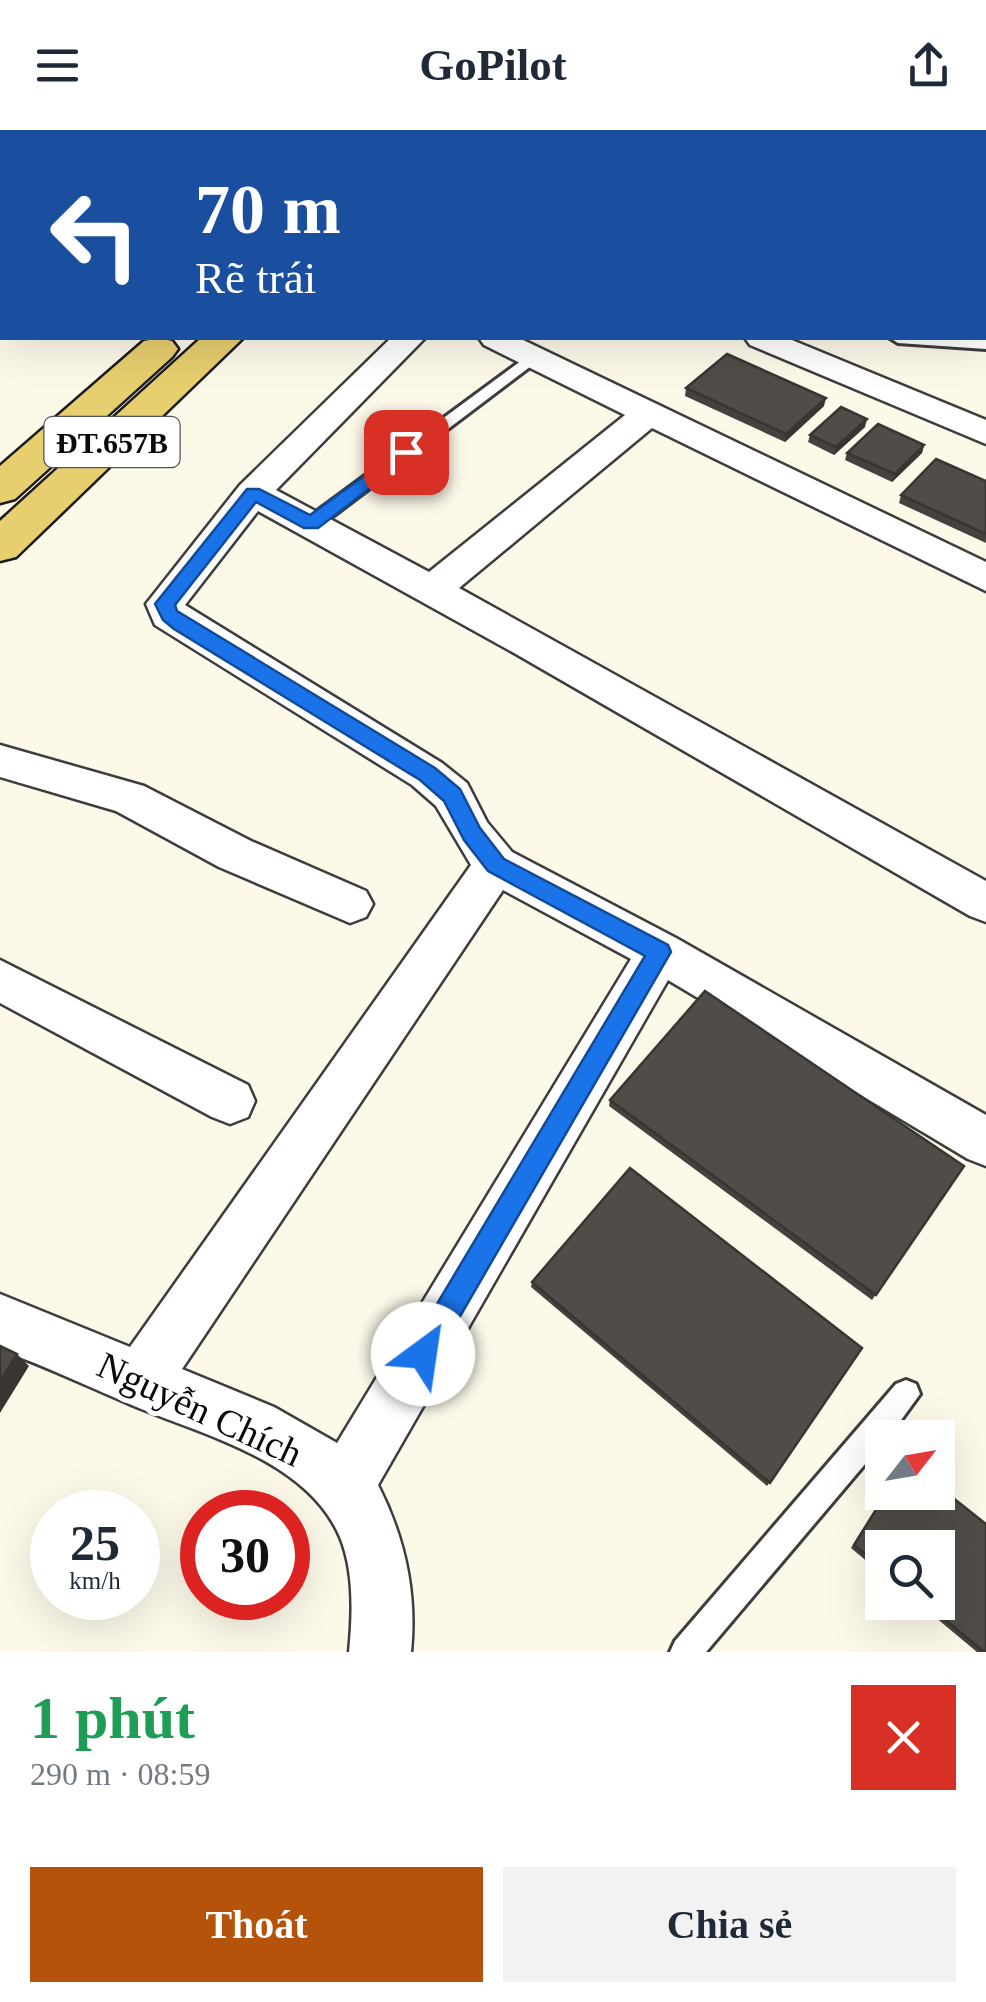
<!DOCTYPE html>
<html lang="vi">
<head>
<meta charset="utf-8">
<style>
  body { margin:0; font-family:"Times New Roman",serif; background:#f2f2f3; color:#1f2937; height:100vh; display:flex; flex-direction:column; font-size:38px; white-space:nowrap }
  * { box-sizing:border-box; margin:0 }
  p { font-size:32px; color:#747a83 }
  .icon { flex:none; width:55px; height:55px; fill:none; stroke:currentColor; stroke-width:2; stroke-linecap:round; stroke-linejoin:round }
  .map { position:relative; height:1522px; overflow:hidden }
  .details { display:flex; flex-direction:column; background:#fff; flex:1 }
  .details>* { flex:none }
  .top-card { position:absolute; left:0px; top:0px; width:988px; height:210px; box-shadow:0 10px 40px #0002; background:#1a4fa0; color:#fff; overflow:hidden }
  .needle { width:65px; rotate:59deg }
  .tools { position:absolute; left:865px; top:1290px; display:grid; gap:20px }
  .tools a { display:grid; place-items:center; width:90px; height:90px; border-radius:0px; background:#fff; box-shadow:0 10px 40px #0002; font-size:50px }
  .speed { position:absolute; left:30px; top:1360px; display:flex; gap:20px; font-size:50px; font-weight:700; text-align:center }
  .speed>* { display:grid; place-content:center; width:130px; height:130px; border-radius:50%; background:#fff; box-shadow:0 10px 40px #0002; line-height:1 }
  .speed small { font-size:25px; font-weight:400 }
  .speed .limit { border:15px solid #d22; background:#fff; color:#111 }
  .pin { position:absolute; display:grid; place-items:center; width:85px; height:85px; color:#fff; margin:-42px; border-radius:20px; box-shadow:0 5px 15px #0006 }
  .me { position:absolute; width:110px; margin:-55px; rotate:31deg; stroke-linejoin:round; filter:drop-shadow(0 0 8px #0008) }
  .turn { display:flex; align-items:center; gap:35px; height:210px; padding:0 30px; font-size:45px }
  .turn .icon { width:130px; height:130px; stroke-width:2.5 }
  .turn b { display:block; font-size:70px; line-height:85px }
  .round { display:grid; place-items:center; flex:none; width:105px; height:105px; border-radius:0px; background:#f2f2f3 }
  .head { display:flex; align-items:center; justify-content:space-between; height:170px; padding:0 30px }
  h1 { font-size:60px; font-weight:700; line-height:75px; color:#1e9e55 }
  .primary-button { display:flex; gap:20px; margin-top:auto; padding:20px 30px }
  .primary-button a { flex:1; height:115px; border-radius:0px; background:#b45309; color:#fff; font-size:40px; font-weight:700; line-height:115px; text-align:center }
  .primary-button a+a { background:#f2f2f3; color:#1f2937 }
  header { display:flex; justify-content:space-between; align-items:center; height:130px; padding:0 30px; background:#fff; font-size:45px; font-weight:700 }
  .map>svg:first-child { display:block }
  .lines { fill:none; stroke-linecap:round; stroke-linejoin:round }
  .service-casing { stroke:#3d3d3d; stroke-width:6 }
  .minor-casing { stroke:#3d3d3d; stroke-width:5 }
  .primary-casing { stroke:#1b1b1b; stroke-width:5 }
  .service { fill:#fff; fill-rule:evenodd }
  .minor { fill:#fff; fill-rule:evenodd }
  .primary { fill:#e7ce6e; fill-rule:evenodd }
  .wall { fill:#46413e }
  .shaded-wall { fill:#393532 }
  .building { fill:#514c48; stroke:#393532; stroke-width:2.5 }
  .route { fill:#1a73e8; stroke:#114b97; stroke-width:2.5 }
  .labels { text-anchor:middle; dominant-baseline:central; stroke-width:10; stroke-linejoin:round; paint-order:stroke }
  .shield { fill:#fff; stroke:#545454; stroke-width:2.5 }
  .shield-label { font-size:30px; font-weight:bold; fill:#0a0a0a }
  .near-street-label { font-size:38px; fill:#0a0a0a; stroke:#fff }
</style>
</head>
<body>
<header><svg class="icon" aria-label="menu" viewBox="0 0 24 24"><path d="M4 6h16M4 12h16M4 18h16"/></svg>GoPilot<svg class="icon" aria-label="share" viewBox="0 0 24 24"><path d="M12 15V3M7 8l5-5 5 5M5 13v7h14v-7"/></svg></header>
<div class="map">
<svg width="986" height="1522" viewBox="0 0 986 1522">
  <rect width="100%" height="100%" fill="#fcf9e9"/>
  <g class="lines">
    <defs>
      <g id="service">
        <rect x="985" y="175" width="1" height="10"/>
        <path d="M890 208 986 209V219L898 213Z"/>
        <path d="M533 222 539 224V230L317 398H305V390Z"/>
        <path d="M906 1250 916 1254 920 1264 888 1308H882V1314L706 1522H670L675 1511 896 1254Z"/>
      </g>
      <g id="minor">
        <path d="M391 208H425L276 360 429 442 625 285 484 215 479 208H519L986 432V461L652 298 459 458 986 751V792L970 786 516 524 258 381 185 475 442 633 467 653 487 692 512 722 676 808 986 985V1036L968 1029 668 850 378 1355C405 1408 417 1463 411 1522H349C353 1482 355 1431 334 1395 296 1327 200 1304 134 1276 89 1257 46 1236 0 1220V1164L130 1217 471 735 436 676 412 655 155 495 146 474 240 355ZM503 760 631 829 337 1313 274 1277 182 1239Z"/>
        <path d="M745 208H787L986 290V314L750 215Z"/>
        <path d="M0 615 144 656 251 711 366 761 373 774 366 787 350 793 219 737 116 681 0 647Z"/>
        <path d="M0 830 248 955 255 971 248 987 230 994 212 987 0 873Z"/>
      </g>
      <g id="primary">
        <path d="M159 208 172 211 178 219 172 227 15 369 0 373V336L144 211Z"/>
        <path d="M201 208H243L16 427 0 431V391Z"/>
      </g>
    </defs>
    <use href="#service" class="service-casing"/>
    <use href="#minor" class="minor-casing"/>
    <use href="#primary" class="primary-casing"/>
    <use href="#service" class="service"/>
    <use href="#minor" class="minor"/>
    <use href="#primary" class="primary"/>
  </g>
  <g class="wall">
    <path d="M686 258 824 276 785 312 685 266Z"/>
    <path d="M865 297 834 325 808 312 810 305Z"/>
    <path d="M924 315 922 323 892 352 845 330 847 323Z"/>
    <path d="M986 351V413L899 373 901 365Z"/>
    <path d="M610 970 964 1036 872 1170 609 976Z"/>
    <path d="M532 1152 862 1218 767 1356 531 1157Z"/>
    <path d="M886 1362H938L986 1522H977L917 1472H938L882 1418V1444L851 1418Z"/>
  </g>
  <g class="shaded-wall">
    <path d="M826 268 824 276 785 312 786 304Z"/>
    <path d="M867 289 865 297 834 325 836 317Z"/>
    <path d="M924 315 922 323 892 352 895 344Z"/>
    <path d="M17 1224 29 1236 0 1283V1252Z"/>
  </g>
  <g class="building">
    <path d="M0 0H18L14 2H2V10L0 12Z"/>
    <path d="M662 0H986V141L985 2H660Z"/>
    <path d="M0 54 2 55V78L0 80Z"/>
    <path d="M727 224 826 268 786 304 686 258Z"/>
    <path d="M841 277 867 289 836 317 810 305Z"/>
    <path d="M878 294 924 315 895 344 847 323Z"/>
    <path d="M936 329 986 351V404L901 365Z"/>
    <path d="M705 861 964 1036 876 1165 610 970Z"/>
    <path d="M630 1038 862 1218 770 1353 532 1152Z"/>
    <path d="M0 1216 17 1224 0 1252Z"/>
    <path d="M938 1356 986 1394V1522H984L924 1472H938V1418H882V1438L854 1415 887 1362H938Z"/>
  </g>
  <path class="route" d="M406 316 415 322 412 326 318 398H304L256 372 175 475 177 481 435 638 460 659 480 698 504 729 668 815 671 822 433 1233 423 1238 413 1233 409 1224 413 1214 645 826 488 741 464 710 444 671 420 650 174 499 163 490 155 474 247 359H259L310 385Z"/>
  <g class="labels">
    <rect class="shield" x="44.5" y="287" width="135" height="50" rx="8"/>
    <g class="shield-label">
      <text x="112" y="312">ĐT.657B</text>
    </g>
    <g class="near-street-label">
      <text transform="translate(200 1279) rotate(25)">Nguyễn Chích</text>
    </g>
  </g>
</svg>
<div class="tools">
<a><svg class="needle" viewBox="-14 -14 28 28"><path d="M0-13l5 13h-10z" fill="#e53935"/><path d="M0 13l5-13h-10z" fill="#747a83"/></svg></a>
<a><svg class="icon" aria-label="search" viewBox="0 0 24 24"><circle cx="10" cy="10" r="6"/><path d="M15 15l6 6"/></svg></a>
</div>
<div class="speed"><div>25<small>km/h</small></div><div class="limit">30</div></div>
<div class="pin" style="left:406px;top:322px;background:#d93025"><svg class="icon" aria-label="arrive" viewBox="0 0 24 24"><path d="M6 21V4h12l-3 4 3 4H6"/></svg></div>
<svg class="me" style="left:423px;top:1224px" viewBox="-20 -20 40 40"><circle r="19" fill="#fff"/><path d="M0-13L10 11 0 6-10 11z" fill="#1a73e8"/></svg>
<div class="top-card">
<div class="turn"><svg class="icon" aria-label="left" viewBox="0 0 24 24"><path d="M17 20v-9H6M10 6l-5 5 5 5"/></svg><div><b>70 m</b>Rẽ trái</div></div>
</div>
</div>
<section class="details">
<div class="head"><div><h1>1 phút</h1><p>290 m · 08:59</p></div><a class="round" style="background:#d93025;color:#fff"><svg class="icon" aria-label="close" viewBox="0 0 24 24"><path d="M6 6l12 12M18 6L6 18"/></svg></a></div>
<div class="primary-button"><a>Thoát</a><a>Chia sẻ</a></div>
</section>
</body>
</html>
